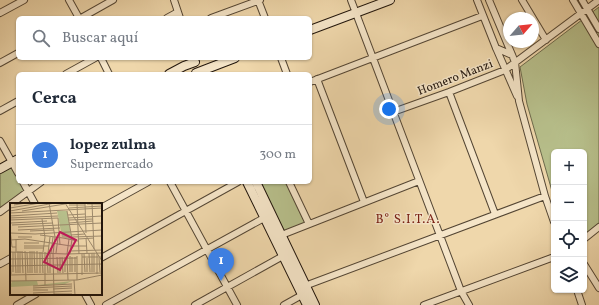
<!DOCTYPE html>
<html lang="es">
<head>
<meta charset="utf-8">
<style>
  :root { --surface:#fff; --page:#f2f2f3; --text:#1f2937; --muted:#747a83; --line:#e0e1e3; --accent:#8f2418 }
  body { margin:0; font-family:Vollkorn,serif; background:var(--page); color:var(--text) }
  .controls { position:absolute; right:12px; bottom:12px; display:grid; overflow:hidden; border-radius:6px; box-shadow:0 1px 3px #0004 }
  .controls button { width:36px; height:36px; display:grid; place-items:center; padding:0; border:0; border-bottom:1px solid var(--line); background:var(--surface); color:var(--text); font:20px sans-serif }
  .compass { position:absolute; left:503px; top:12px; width:36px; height:36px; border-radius:50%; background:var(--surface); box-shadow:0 1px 3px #0004; rotate:62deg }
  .you { position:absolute; left:389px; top:109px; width:14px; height:14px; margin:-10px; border:3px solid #fff; border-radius:50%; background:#1a73e8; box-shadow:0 0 0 6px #1a73e833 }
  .badge { display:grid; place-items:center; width:26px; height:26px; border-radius:50%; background:var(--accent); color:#fff; font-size:13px; font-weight:700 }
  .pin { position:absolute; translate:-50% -33px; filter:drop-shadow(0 1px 2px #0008) }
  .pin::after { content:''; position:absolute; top:21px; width:14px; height:12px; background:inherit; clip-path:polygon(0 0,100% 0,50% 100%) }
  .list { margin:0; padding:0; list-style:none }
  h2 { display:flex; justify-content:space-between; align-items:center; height:52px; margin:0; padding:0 16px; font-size:17px }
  h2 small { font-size:13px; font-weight:400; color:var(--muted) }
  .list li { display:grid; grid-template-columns:26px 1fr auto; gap:12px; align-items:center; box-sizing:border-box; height:60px; padding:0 16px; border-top:1px solid var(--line) }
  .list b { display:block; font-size:15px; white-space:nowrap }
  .list p { margin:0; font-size:13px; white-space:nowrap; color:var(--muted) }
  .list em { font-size:13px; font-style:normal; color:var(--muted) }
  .icon { flex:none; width:22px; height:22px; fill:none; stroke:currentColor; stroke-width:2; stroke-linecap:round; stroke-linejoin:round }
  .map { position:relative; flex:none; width:599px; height:305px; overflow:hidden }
  .search { position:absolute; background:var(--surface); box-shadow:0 1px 3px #0004; left:16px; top:16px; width:296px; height:44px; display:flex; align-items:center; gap:10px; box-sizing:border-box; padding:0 14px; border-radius:6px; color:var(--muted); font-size:15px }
  .panel { position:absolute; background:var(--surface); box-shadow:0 1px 3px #0004; left:16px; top:72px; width:296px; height:112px; border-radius:6px }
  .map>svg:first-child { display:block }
</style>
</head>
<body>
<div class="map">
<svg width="599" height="305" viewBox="0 0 599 305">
  <rect width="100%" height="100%" fill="#efd7ab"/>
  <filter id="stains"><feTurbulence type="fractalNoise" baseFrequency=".005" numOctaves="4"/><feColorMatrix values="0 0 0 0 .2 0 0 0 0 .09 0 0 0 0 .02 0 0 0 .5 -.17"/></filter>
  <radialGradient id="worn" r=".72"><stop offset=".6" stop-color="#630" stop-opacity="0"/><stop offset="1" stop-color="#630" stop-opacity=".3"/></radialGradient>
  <path fill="#b7bf8b" stroke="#6c6a4c" d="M 599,7 L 599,224 L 584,235 L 584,152 L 554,152 L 554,198 L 527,104 L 520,67 Z
    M 11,165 L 18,177 L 18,182 L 21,182 L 26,192 L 0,211 L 0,171 Z
    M 256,182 L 290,182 L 309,224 L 281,235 Z"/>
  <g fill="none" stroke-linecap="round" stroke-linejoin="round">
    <defs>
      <path id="street" d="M 69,0 L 79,18
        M 174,0 L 180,18
        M 258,0 L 265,18
        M 351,0 L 461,291 L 469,305
        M 477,0 L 496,48 L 517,96
        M 489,0 L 515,62 L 519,101 L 522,112 L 545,196 L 554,222
        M 522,0 L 546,40
        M 573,0 L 599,44
        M 582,0 L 599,29
        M 0,13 L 24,0
        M 81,18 L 113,0
        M 167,18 L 178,12
        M 211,18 L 260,0
        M 496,48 L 512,55
        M 101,58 L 109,74
        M 281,58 L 287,74
        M 0,63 L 18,53
        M 66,74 L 95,58
        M 317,79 L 364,202
        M 310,82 L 482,16
        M 449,92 L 495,214
        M 0,111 L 18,101
        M 393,112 L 449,92 L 505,70 L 599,0
        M 0,141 L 18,173
        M 23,182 L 35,204
        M 170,182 L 237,305
        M 289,182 L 309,224
        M 11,204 L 41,182
        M 101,208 L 148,182
        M 0,212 L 11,204
        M 279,236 L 419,181
        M 584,239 L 599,227
        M 101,258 L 238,182
        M 0,264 L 11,258
        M 584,264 L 599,288
        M 302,287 L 545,196
        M 577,290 L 582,305
        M 85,294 L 91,305
        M 17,305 L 36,294
        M 106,305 L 264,218
        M 195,305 L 283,256
        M 284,305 L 302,295
        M 424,305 L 554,257"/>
      <path id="secondary" d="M 310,30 L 390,0
        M 196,73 L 235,58
        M 169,74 L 184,66 L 195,62
        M 0,169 L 18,159
        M 247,182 L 307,305
        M 256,182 L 315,305"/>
    </defs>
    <use href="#street" stroke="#544634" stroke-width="8"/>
    <use href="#secondary" stroke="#21150c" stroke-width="10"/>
    <use href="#street" stroke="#f5e5c8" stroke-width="6"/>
    <use href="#secondary" stroke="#f5e5c8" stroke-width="8"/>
  </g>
  <g text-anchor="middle" stroke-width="3" stroke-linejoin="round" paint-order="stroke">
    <g font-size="12" fill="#21150c" stroke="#f5e5c8">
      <text transform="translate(455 77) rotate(-21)" y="4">Homero Manzi</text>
    </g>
    <g font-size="13" letter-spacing="1" fill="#7a1f14" stroke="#f5e5c8">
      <text x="408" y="223">B° S.I.T.A.</text>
    </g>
  </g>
  <g transform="translate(10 203)">
    <rect width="92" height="92" fill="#efd7ab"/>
    <path d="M 47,8 L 57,8 L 62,37 L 52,34 ZM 2,78 L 27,78 L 28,82 L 62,78 L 55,81 L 0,84 Z" fill="#b7bf8b"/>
    <path fill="none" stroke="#9d896b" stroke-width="1" d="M 39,0 L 45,34 L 43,51M 55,0 L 92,58M 67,0 L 69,51M 75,0 L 76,30M 82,0 L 84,46M 77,1 L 92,1M 4,2 L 16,0M 59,2 L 75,2M 0,5 L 30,0M 59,5 L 92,3M 0,8 L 45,0M 12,8 L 55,1M 57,8 L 62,36 L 60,51M 0,10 L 92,5M 58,12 L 75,11M 0,13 L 47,10M 0,15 L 48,13M 48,15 L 50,42M 58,15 L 92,13M 32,16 L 35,34 L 33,49M 0,17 L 48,15M 59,17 L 83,16M 1,20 L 37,18M 59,20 L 83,18M 2,22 L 43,20M 8,24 L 92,20M 0,27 L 2,44 L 6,44M 8,27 L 50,25M 20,28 L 44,27M 0,30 L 25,31M 25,31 L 92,27M 30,32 L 53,35M 61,32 L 75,31M 8,34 L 22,34M 62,34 L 92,33M 53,35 L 68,38M 76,35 L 77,50M 6,36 L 6,49M 68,36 L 84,35M 0,37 L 15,36 L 61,43 L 77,43M 14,40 L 29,40M 14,43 L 39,43M 14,45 L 34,45M 8,48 L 8,70M 10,48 L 10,70M 12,48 L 13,70M 15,48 L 16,78M 20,48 L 20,70M 22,48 L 22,70M 24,48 L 25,70M 27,48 L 27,70M 60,48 L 92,47M 0,49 L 57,51 L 92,50M 0,49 L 1,71M 3,49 L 3,69M 5,49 L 6,70M 30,49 L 30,70M 32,49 L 33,70M 35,49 L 35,82M 17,50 L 18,70M 37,50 L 38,70M 38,50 L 40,34M 40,50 L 40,70M 41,50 L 43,34M 43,50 L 44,92M 46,50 L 48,35M 79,50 L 80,69M 82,50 L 82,69M 84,50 L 84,69M 87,50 L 87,71M 57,51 L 59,36M 72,51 L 72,72M 74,51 L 75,69M 60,53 L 60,69M 67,53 L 67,77M 47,54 L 48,70M 50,54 L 50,70M 52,54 L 53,70M 55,54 L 55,69M 57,54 L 58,77M 62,54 L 62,69M 65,54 L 65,69M 72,54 L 92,54M 77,55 L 77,69M 89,55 L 90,69M 0,56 L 67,55M 0,63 L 92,61M 0,72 L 92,70M 64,77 L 65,92M 0,78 L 67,77 L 92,72M 23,83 L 62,81M 23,85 L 62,83M 43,86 L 62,85M 23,87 L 38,87M 23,90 L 62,88M 44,91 L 62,91"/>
    <path fill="#c2185b" fill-opacity="0.15" stroke="#c2185b" stroke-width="2" d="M 50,29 L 66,37 L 50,67 L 34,59 Z"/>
    <rect width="92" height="92" fill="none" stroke="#21150c" stroke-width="2"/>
  </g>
  <rect width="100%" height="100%" filter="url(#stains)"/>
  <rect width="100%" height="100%" fill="url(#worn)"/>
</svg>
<div class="controls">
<button>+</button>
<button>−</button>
<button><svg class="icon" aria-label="locate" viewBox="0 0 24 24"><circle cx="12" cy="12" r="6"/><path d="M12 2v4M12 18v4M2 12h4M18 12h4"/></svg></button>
<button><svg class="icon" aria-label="layers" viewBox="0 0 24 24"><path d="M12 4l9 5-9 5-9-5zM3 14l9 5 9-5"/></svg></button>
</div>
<svg class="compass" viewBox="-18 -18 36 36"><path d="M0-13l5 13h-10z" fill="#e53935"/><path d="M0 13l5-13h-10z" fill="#747a83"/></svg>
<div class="you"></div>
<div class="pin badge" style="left:221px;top:281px;background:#3f7fe0">1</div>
<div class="search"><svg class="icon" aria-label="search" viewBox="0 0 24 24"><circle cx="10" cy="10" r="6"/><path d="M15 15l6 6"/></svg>Buscar aquí</div>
<section class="panel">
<h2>Cerca<small></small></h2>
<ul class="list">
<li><span class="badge" style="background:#3f7fe0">1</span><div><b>lopez zulma</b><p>Supermercado</p></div><em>300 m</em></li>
</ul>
</section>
</div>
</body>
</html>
